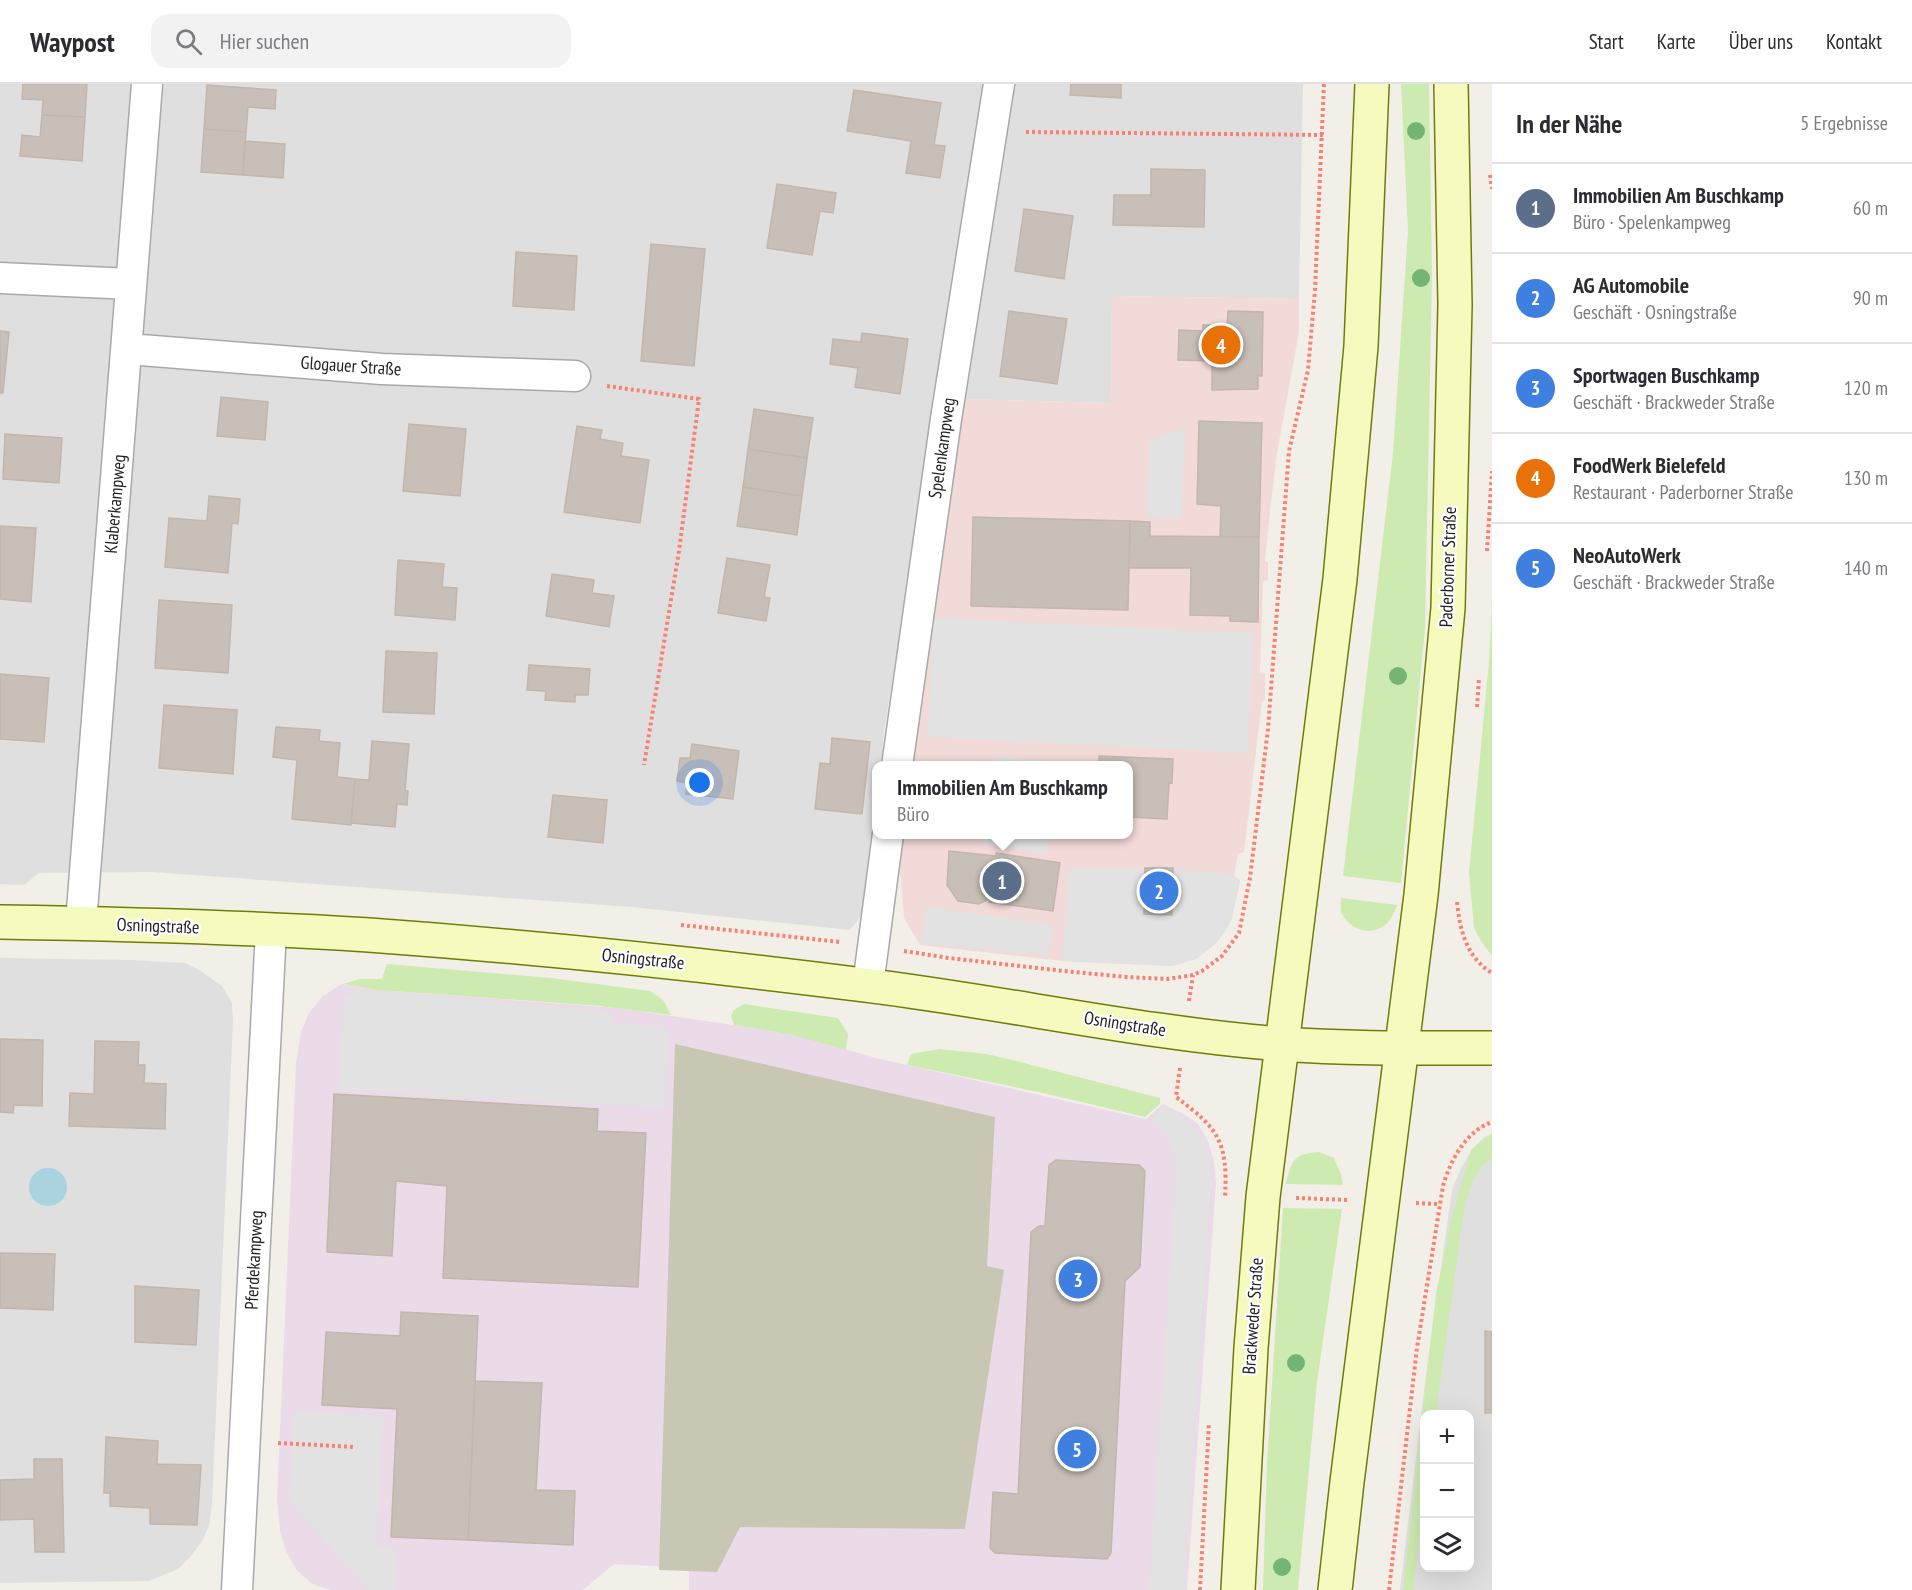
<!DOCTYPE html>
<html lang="de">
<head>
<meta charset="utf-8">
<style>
  :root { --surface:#fff; --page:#f2f2f3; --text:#2b2b33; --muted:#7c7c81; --line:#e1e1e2; --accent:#d40000 }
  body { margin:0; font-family:"PT Sans Narrow",sans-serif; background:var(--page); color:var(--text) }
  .controls { position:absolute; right:18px; bottom:18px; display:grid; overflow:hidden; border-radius:12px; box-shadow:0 6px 24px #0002 }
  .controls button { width:54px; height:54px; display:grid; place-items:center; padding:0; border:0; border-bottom:2px solid var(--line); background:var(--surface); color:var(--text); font:30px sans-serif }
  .you { position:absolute; left:700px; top:699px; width:21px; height:21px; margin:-15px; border:4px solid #fff; border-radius:50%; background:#1a73e8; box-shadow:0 0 0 9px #1a73e833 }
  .badge { display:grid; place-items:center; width:39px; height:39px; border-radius:50%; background:var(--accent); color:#fff; font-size:20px; font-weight:700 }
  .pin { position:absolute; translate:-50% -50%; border:3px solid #fff; box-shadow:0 2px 6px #0006 }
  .popup { position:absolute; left:872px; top:677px; width:261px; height:78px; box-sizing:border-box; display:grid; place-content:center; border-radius:12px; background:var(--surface); filter:drop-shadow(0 2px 4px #0005); font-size:20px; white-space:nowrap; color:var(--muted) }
  .popup b { font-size:22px; color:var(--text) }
  .popup::after { content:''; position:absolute; left:50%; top:100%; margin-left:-12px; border:12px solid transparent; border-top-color:var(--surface) }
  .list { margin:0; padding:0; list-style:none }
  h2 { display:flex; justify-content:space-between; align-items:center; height:78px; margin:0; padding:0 24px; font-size:26px }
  h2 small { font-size:20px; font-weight:400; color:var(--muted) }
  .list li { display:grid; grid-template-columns:39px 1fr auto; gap:18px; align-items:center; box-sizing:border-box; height:90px; padding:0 24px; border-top:2px solid var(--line) }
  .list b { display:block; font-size:22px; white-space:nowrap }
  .list p { margin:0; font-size:20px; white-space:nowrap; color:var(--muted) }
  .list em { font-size:20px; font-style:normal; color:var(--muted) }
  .icon { flex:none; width:33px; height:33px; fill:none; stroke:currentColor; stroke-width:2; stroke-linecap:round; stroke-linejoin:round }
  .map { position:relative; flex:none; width:1492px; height:1506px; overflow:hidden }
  header { display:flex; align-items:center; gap:36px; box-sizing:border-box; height:84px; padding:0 30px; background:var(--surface); border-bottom:2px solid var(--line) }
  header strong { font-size:28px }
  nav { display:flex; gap:33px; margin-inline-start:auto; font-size:21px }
  .search { width:420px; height:54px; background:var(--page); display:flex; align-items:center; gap:15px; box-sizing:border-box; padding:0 21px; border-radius:18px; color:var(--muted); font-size:22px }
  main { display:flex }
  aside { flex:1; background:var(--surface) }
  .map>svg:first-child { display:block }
</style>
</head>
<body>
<header>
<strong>Waypost</strong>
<div class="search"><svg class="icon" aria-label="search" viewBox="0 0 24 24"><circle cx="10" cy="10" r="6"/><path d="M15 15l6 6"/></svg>Hier suchen</div>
<nav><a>Start</a><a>Karte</a><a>Über uns</a><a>Kontakt</a></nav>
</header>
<main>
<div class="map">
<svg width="1492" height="1506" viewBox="0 0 1492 1506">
  <rect width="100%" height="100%" fill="#f2efe9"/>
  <path fill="#e0dfdf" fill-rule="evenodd" d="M 0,0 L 1303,0 L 1299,215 L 1112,212 L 1111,319 L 963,315 L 940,316 L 884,646 L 881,681 L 876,682 L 876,727 L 866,819 L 859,835 L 850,846 L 631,823 L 152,788 L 39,789 L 24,801 L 0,800 Z
    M 0,874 L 132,876 L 185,879 L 199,886 L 222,902 L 232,919 L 233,936 L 212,1421 L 209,1442 L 202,1457 L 191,1472 L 178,1485 L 149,1497 L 0,1499 Z
    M 1492,1050 L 1492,1506 L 1400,1506 L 1426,1290 L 1452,1106 L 1461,1084 L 1472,1066 L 1484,1053 ZM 1424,1330 L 1470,1330 L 1470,1484 L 1424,1484 Z"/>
  <path fill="#f2dad9" d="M 1112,212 L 1299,215 L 1299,248 L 1277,369 L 1271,418 L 1265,477 L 1268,478 L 1268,496 L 1263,497 L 1260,588 L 1265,589 L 1265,616 L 1262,617 L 1244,768 L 1238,770 L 1234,792 L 1240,796 L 1232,834 L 1224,848 L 1215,860 L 1196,875 L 1172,882 L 1062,877 L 920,861 L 904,834 L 900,785 L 903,751 L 1128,750 L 1128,682 L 911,681 L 963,315 L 1111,319 Z"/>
  <path fill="#ebdbe8" d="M 342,900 L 378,906 L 617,924 L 733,941 L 794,951 L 876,974 L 1146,1035 L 1163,1020 L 1187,1032 L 1198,1040 L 1207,1055 L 1214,1077 L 1216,1099 L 1187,1506 L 689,1506 L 689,1484 L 614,1480 L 583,1506 L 330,1506 L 312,1500 L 296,1485 L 286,1467 L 280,1447 L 277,1415 L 296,979 L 301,948 L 309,929 L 323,912 Z"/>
  <path fill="#c7c7b4" d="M 675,960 L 995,1033 L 987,1182 L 1004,1186 L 965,1445 L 740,1443 L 717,1488 L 659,1486 Z"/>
  <path fill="#cdebb0" d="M 1401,0 L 1429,0 L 1432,191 L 1425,544 L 1401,799 L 1343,792 L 1393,369 L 1408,147 Z
    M 1492,518 L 1492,872 L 1481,857 L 1474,844 L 1469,789 L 1489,577 Z
    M 1341,814 L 1397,821 L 1397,822 C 1394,827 1391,837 1385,841 C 1371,853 1348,845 1341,828 C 1340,824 1341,819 1341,814 Z
    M 387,880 L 551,894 L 650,907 L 663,916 L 671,931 L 600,922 L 378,906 L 343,900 L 360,895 L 382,895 Z
    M 744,920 L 838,934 L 848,950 L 846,966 L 793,951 L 734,941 L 731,932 L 734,926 Z
    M 939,965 L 987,970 L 1008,975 L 1160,1014 L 1160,1020 L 1145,1033 L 1043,1009 L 907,981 L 911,970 Z
    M 1492,1049 L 1492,1074 C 1474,1084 1469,1108 1464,1126 L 1436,1330 L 1424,1330 L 1424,1418 L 1413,1506 L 1403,1506 L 1436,1210 L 1453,1128 L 1471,1066 Z
    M 1319,1068 L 1334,1074 L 1341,1090 L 1343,1101 L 1286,1100 C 1291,1078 1293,1069 1319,1068 Z
    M 1283,1124 L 1342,1125 L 1317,1298 L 1298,1506 L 1263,1506 L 1267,1379 Z"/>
  <path fill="#e2e2e2" d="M 1185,343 L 1181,435 L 1146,433 L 1149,358 Z
    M 933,534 L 1254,549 L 1248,669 L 928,653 Z
    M 996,671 L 1060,681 L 994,681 Z
    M 984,751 L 1049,751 L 1047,770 L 983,760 Z
    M 1069,784 L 1145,784 L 1144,830 L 1172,830 L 1173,784 L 1234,792 L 1240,796 L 1232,834 L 1225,848 L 1215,860 L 1196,875 L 1172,882 L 1062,877 Z
    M 926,823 L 1053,840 L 1048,872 L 921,859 Z
    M 358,905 L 613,928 L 612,939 L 668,943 L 664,1024 L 338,1006 L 344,915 Z
    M 1161,1023 L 1175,1029 L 1192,1041 L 1203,1053 L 1210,1074 L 1211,1099 L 1184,1506 L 1149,1506 L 1177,1077 L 1167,1054 L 1158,1043 L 1149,1038 Z
    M 294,1327 L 383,1332 L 376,1463 L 396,1464 L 394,1506 L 367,1506 L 289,1415 Z"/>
  <path fill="#aad3df" d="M29 1103a19 19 0 1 1 38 0a19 19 0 1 1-38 0Z"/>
  <path fill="#c7bfb8" stroke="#c4b6ab" stroke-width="1.5" d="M 23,0 L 87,0 L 85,33 L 42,31 L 43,16 L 22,15 Z
    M 1071,0 L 1121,0 L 1121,14 L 1070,11 Z
    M 207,1 L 276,6 L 275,25 L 248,23 L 246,48 L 204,45 Z
    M 854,6 L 941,19 L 934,61 L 945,62 L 940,94 L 906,89 L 911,57 L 847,47 Z
    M 42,31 L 85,33 L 82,77 L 20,72 L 22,51 L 40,53 Z
    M 204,45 L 246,48 L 243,91 L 201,88 Z
    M 245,57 L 285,60 L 283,94 L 243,91 Z
    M 1151,85 L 1205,86 L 1204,143 L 1113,141 L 1114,111 L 1151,111 Z
    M 777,100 L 836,109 L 833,129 L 820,127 L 812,171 L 767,164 Z
    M 1024,125 L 1073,132 L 1064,195 L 1015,187 Z
    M 651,160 L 705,165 L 694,282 L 641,277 Z
    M 516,168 L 577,172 L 574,226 L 513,222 Z
    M 1009,227 L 1067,235 L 1057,300 L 1000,292 Z
    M 1228,227 L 1263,228 L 1262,292 L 1258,292 L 1258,305 L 1212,306 L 1212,277 L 1178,276 L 1179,246 L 1203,247 L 1203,241 L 1213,241 L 1213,245 L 1227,246 Z
    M 0,247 L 9,248 L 3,309 L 0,309 Z
    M 862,249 L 908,255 L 900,310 L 855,303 L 858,284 L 830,280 L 833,255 L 861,258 Z
    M 221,313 L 268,318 L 265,356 L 217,352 Z
    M 754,325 L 813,334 L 807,374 L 748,365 Z
    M 1199,337 L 1262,339 L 1259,453 L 1220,453 L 1221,422 L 1197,420 Z
    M 409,340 L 466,345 L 460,412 L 403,407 Z
    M 577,342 L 602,346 L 600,355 L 623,359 L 621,372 L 649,376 L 640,439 L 564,428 Z
    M 5,350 L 62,354 L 59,399 L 3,395 Z
    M 748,365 L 807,374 L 802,412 L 743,403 Z
    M 743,403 L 802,412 L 797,451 L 737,442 Z
    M 209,412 L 240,415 L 238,440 L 232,439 L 228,489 L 165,483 L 169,434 L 207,437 Z
    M 973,433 L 1130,437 L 1128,526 L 971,522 Z
    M 1130,437 L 1150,438 L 1150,452 L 1259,453 L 1258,538 L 1230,537 L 1230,532 L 1190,531 L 1191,484 L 1129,484 Z
    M 0,442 L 36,444 L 31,518 L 0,515 Z
    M 727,474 L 770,481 L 764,513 L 770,514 L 766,537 L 718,529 Z
    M 398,476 L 444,480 L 442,503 L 457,504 L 455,536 L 395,531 Z
    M 552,490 L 594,496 L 592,509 L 614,512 L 609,543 L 546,532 Z
    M 159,516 L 232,521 L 228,589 L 155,584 Z
    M 386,567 L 437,569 L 434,630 L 383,628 Z
    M 529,581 L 590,585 L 588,611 L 575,611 L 575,618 L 545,616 L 546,607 L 527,606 Z
    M 0,590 L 49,594 L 44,658 L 0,655 Z
    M 164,621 L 237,626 L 233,690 L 159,684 Z
    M 276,643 L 320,646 L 319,657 L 340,659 L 337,693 L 355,695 L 351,741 L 292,735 L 297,676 L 273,673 Z
    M 832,654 L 870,658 L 862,730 L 815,725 L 820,679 L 830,680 Z
    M 372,657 L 409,660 L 405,706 L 408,707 L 407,721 L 397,720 L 395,743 L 351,739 L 355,695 L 369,696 Z
    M 692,660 L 739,667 L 733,715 L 686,710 L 687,699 L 677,697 L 680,674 L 690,674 Z
    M 1099,672 L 1173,675 L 1172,699 L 1169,698 L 1167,735 L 1128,733 L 1128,682 L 1099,682 Z
    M 553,711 L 607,716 L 603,759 L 548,753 Z
    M 949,767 L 996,772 L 996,769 L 1060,779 L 1053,827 L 989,818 L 989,815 L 979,820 L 958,817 L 947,801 Z
    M 1145,784 L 1173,784 L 1172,831 L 1144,830 Z
    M 0,955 L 43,956 L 42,1022 L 14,1021 L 13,1029 L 0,1028 Z
    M 95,957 L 139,958 L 138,981 L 145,981 L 144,999 L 166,1000 L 165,1045 L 69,1042 L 70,1009 L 94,1010 Z
    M 334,1010 L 598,1025 L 597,1047 L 646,1049 L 638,1203 L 443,1194 L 447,1102 L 396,1097 L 392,1172 L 327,1168 Z
    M 1056,1076 L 1139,1081 L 1145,1087 L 1140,1183 L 1125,1197 L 1111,1469 L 1107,1475 L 995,1469 L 990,1464 L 993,1408 L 1018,1410 L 1031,1148 L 1039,1142 L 1045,1142 L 1049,1081 Z
    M 0,1169 L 55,1170 L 53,1226 L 0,1224 Z
    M 135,1202 L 199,1206 L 196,1261 L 135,1258 Z
    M 401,1228 L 478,1232 L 468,1456 L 391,1453 L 397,1325 L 322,1321 L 326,1248 L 400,1252 Z
    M 1485,1247 L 1492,1248 L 1492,1329 L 1485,1329 Z
    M 475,1297 L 542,1299 L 536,1406 L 575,1407 L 573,1461 L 468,1456 Z
    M 106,1353 L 158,1357 L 157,1380 L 201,1381 L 197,1441 L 150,1440 L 150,1424 L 110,1422 L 110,1409 L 104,1409 Z
    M 34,1375 L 62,1375 L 64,1468 L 35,1468 L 34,1435 L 0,1436 L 0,1396 L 34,1395 Z"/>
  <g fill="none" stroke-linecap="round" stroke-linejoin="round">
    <defs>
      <path id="street" d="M 0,194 L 131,200
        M 128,265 L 382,285 L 575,292
        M 897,682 L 946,335 L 999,0
        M 81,839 L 147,0
        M 868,901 L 888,750
        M 237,1506 L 271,846"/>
      <path id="secondary" d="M 0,838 C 123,840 246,843 369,851 C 534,863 699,880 864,901 C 1003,918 1141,949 1281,960 C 1351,965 1422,964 1492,964
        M 1238,1506 L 1251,1264 L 1263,1113 L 1340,495 L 1361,262 L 1372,0
        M 1335,1506 L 1347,1398 L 1421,811 L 1448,524 L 1455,221 L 1451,0"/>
    </defs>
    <use href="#street" stroke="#a9a9a9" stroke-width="33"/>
    <use href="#secondary" stroke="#707d05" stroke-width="36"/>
    <path stroke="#fa8072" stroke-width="4" stroke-dasharray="3 3" stroke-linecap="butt" d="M 1026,48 L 1323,51
      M 1490,91 L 1492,105
      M 607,302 L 699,315 L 679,467 L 644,681
      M 1487,467 L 1492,387
      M 1477,623 L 1479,594
      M 1457,818 C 1460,846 1466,873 1492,889
      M 681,841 L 840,858
      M 904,867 L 949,874 L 1064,887 L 1126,893 L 1168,895 L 1193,891 L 1202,887 L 1222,872 L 1239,849 L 1250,794 L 1268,645 L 1289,367 L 1308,286 L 1315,206 L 1324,0
      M 1189,917 L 1193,891
      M 1180,984 L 1176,1013 C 1219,1045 1228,1058 1225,1113
      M 1296,1114 L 1349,1116
      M 1416,1119 L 1439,1120
      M 278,1359 L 355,1363
      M 1200,1506 L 1209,1339
      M 1389,1506 L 1417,1264 L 1443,1102 C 1450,1077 1466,1047 1492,1038"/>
    <use href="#street" stroke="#fff" stroke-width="30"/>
    <use href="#secondary" stroke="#f7fabf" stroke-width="33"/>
  </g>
  <g fill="#74b475">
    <circle cx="1416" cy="47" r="9"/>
    <circle cx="1421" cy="194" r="9"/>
    <circle cx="1398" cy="592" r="9"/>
    <circle cx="1296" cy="1279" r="9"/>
    <circle cx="1282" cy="1483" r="9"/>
  </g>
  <g text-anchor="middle" stroke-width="4.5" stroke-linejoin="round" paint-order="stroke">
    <g font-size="18" fill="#222" stroke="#fff">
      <text transform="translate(351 282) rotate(4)" y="6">Glogauer Straße</text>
      <text transform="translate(942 364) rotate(-82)" y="6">Spelenkampweg</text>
      <text transform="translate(115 420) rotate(-85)" y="6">Klaberkampweg</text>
      <text transform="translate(1448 483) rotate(-88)" y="6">Paderborner Straße</text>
      <text transform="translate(158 842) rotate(2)" y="6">Osningstraße</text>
      <text transform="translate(643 875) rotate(6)" y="6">Osningstraße</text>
      <text transform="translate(1125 940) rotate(9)" y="6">Osningstraße</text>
      <text transform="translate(254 1176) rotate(-87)" y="6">Pferdekampweg</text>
      <text transform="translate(1253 1232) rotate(-86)" y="6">Brackweder Straße</text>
    </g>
  </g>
</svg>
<div class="controls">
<button>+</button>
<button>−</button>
<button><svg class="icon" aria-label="layers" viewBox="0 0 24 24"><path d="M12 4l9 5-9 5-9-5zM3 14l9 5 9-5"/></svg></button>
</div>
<div class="you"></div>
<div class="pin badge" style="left:1002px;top:797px;background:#5c6f8a">1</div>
<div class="popup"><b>Immobilien Am Buschkamp</b>Büro</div>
<div class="pin badge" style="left:1159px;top:807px;background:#3f7fe0">2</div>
<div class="pin badge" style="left:1078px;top:1195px;background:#3f7fe0">3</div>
<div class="pin badge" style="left:1221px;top:261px;background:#e8710a">4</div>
<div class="pin badge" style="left:1077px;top:1365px;background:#3f7fe0">5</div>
</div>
<aside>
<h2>In der Nähe<small>5 Ergebnisse</small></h2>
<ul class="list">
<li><span class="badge" style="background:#5c6f8a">1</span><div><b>Immobilien Am Buschkamp</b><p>Büro · Spelenkampweg</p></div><em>60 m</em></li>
<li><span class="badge" style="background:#3f7fe0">2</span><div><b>AG Automobile</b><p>Geschäft · Osningstraße</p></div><em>90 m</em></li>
<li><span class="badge" style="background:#3f7fe0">3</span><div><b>Sportwagen Buschkamp</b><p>Geschäft · Brackweder Straße</p></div><em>120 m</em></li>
<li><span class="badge" style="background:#e8710a">4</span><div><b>FoodWerk Bielefeld</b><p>Restaurant · Paderborner Straße</p></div><em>130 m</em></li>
<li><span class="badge" style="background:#3f7fe0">5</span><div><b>NeoAutoWerk</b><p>Geschäft · Brackweder Straße</p></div><em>140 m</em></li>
</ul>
</aside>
</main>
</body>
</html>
